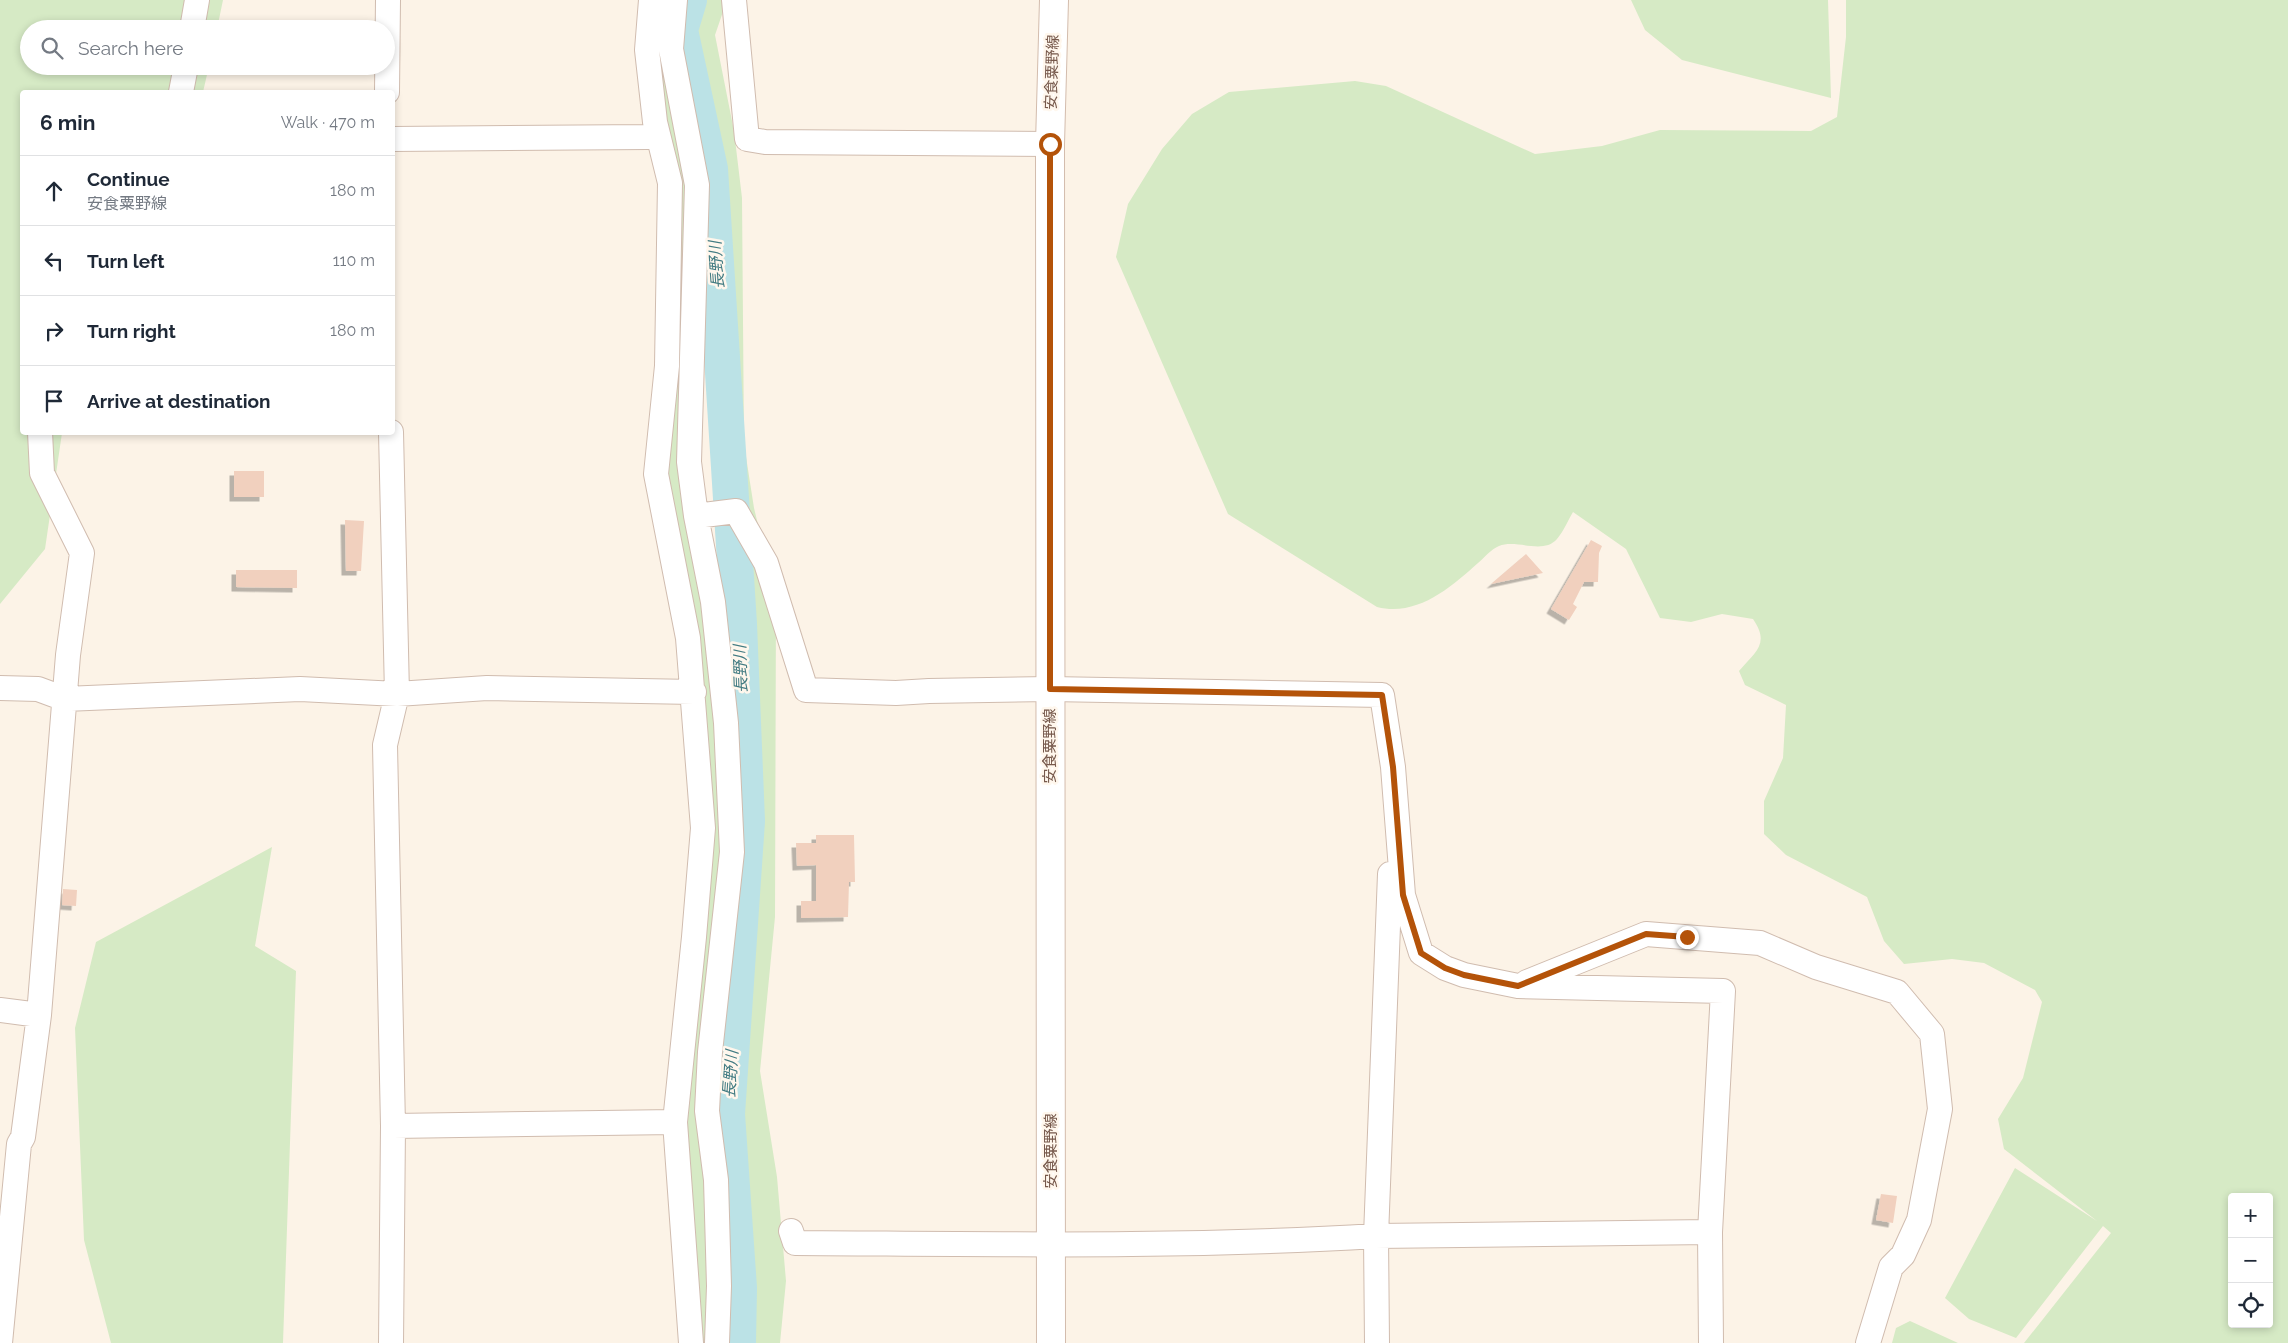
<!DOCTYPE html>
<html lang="en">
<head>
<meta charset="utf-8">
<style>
  :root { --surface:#fff; --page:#f6f6f7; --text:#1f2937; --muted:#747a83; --line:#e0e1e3 }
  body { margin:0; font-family:Raleway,"Noto Sans JP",sans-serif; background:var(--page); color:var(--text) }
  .controls { position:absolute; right:15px; bottom:15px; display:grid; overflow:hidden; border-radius:5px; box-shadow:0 2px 8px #0003 }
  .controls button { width:45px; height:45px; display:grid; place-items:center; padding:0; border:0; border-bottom:1px solid var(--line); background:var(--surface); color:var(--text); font:25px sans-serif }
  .stop { position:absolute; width:15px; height:15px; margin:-11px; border:4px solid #b45309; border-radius:50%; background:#fff }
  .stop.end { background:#b45309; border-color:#fff; box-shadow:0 1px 5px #0008 }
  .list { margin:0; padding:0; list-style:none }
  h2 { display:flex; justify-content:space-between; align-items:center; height:65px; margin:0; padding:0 20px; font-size:21px }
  h2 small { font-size:16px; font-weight:400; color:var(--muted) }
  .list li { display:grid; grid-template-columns:32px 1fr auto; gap:15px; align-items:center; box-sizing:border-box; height:70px; padding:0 20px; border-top:1px solid var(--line) }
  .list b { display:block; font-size:19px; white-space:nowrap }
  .list p { margin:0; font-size:16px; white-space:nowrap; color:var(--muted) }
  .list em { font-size:16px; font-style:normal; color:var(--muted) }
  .icon { flex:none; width:28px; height:28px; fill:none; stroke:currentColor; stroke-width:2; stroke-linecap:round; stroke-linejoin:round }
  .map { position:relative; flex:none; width:2288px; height:1343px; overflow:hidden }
  .search { position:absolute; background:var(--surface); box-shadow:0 2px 8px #0003; left:20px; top:20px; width:375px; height:55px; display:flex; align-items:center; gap:12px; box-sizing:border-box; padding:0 18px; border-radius:28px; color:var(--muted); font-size:19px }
  .panel { position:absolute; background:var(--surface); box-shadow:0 2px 8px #0003; left:20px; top:90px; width:375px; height:345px; border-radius:5px }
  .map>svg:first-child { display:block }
</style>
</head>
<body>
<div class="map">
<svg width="2288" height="1343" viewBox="0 0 2288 1343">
  <defs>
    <filter id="shadow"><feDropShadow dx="-4.5" dy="4.5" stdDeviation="0" flood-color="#0004"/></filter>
  </defs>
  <rect width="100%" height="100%" fill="#fcf3e7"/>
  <path fill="#d6eac5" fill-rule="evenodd" d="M 0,0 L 223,0 L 217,29 L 29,29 L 29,66 L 209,66 L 203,92 L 22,92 L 22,432 L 62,433 L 45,549 L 0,604 Z
    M 659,0 L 669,0 L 692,186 L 703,572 L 724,850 L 708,1343 L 692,1343 L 687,1249 L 688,1034 L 712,842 L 701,649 L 679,571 L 666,482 L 660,106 L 656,11 Z
    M 702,0 L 727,0 L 715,35 L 734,131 L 742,198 L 744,444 L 754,508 L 776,599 L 775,917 L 760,1071 L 777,1177 L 786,1281 L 780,1343 L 746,1343 L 749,1278 L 736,1117 L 751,884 L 751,769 L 746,622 L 727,529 L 716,456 L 715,176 L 700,97 L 697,20 Z
    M 1631,0 L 1828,0 L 1831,98 L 1682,60 L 1645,30 Z
    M 1846,0 L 2288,0 L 2288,1343 L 2024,1343 L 2111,1233 L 2103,1226 L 2016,1338 L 1969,1319 L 1945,1298 L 2015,1168 L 2097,1221 L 2004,1149 L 1998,1119 L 2023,1078 L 2042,1002 L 2035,990 L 1984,963 L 1952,959 L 1904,964 L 1884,941 L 1867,897 L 1786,855 L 1764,834 L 1764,801 L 1783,758 L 1786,705 L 1745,685 L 1739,671 C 1756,651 1770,644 1753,619 L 1722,614 L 1691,622 L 1660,618 L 1626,549 L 1573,512 C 1568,520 1564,531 1557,539 C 1543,555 1517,539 1499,546 C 1491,549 1484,558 1478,563 C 1450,588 1417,617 1377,607 L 1228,514 L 1116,257 L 1128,204 L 1162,149 L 1192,114 L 1229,92 L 1355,81 L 1386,86 L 1535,154 L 1602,146 L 1660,130 L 1811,131 L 1837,117 L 1846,37 ZM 2232,1197 L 2269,1197 L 2269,1324 L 2232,1324 Z
    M 272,847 L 255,946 L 296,971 L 283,1343 L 111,1343 L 84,1240 L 75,1028 L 96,942 Z
    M 1910,1321 L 1958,1343 L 1892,1343 L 1896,1328 Z"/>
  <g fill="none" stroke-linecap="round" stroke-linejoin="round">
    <path stroke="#bbe2e6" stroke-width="36" d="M 689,0 L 680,30 L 710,169 L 739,624 L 747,821 L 727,1114 L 739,1288 L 738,1343"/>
  </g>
  <path fill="#f1d0be" filter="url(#shadow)" d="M 234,471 L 264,471 L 264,497 L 234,497 Z
    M 345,520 L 364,521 L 361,571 L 346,571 Z
    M 1591,540 L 1602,546 L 1599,553 L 1598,582 L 1584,582 L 1573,604 L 1577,607 L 1569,620 L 1551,609 Z
    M 1526,554 L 1543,573 L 1491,584 Z
    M 236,570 L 297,570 L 297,588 L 236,587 Z
    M 816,835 L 854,835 L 855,882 L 849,882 L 848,917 L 801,918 L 801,901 L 816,901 L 816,865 L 797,866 L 796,843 L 816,843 Z
    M 63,889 L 77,890 L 76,906 L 62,905 Z
    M 1881,1194 L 1897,1196 L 1893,1223 L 1876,1220 Z"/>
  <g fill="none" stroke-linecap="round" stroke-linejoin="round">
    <defs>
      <path id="street" d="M 651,0 L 647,50 L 655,122 L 670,183 L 667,366 L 656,474 L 688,638 L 703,828 L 694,937 L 675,1122 L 691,1343
        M 675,0 L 671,49 L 697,185 L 689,462 L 696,516 L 713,602 L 726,723 L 732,852 L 710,1052 L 707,1111 L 716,1180 L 719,1286 L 717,1343
        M 734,0 L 747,139 L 765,142 L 1050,144
        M 192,29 L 197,0
        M 181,92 L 186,66
        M 387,92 L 388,0
        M 392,139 L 648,137
        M 391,432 L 397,694 L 385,745 L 393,1126 L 391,1343
        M 696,516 L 736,511 L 766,563 L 806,690 L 896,693 L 929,691 L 1050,689 L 1382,695 L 1393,767 L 1403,895 L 1421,953 L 1445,968 L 1464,975 L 1518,986 L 1723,991 L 1710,1232 L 1711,1343
        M 0,688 L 38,689 L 65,699 L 300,689 L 397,694 L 487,688 L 694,692
        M 1527,982 L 1646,934 L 1760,943 L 1816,967 L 1897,992 L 1932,1034 L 1940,1109 L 1919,1220 L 1903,1255 L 1891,1267 L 1868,1343
        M 0,1010 L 39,1015
        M 393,1126 L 675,1122
        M 791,1231 L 795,1243 C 988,1244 1183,1248 1376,1236 L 1710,1232
        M 0,1343 L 19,1144 L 23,1137 L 39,1015 L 68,655 L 82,553 L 42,473 L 40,432
        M 1377,1343 L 1376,1236 L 1390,874"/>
      <path id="secondary" d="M 1051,1343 L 1050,144 L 1054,0"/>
    </defs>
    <use href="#street" stroke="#d0bcaf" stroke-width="26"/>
    <use href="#secondary" stroke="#d3bcad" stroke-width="30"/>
    <use href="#street" stroke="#fff" stroke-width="24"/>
    <use href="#secondary" stroke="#fff" stroke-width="28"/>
  </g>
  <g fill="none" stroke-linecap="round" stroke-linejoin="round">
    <path stroke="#b45309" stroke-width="6" d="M 1050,144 L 1050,689 L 1382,695 L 1393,767 L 1403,895 L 1421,953 L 1445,968 L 1464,975 L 1518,986 L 1646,934 L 1687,937"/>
  </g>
  <g text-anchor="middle" stroke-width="5" stroke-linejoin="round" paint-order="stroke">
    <g font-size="15" fill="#76584b" stroke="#fff7ed">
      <text transform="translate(1052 72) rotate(-88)" y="5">安食粟野線</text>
      <text transform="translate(1050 746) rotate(-90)" y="5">安食粟野線</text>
      <text transform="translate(1051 1151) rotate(-90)" y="5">安食粟野線</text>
    </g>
    <g font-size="16" font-style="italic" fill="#427b82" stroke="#fff7ed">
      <text transform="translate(716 265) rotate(-94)" y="6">長野川</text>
      <text transform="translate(740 669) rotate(-92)" y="6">長野川</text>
      <text transform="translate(730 1074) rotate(-86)" y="6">長野川</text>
    </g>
  </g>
</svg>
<div class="controls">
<button>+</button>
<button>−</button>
<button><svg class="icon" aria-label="locate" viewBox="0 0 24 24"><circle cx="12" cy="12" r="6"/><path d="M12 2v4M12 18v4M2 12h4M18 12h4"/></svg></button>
</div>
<div class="stop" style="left:1050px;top:144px"></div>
<div class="stop end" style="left:1687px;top:937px"></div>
<div class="search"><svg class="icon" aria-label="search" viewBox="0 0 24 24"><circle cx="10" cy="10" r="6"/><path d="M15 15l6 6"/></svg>Search here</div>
<section class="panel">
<h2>6 min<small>Walk · 470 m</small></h2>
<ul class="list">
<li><svg class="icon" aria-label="ahead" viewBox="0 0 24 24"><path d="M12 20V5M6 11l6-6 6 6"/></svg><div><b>Continue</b><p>安食粟野線</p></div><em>180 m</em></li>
<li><svg class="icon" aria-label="left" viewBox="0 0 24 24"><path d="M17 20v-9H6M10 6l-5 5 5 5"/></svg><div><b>Turn left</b></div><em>110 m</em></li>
<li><svg class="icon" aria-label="right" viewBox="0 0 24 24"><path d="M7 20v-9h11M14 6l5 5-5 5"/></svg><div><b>Turn right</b></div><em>180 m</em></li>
<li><svg class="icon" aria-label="arrive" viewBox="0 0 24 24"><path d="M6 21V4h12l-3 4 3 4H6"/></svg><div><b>Arrive at destination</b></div></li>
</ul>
</section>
</div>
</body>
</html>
